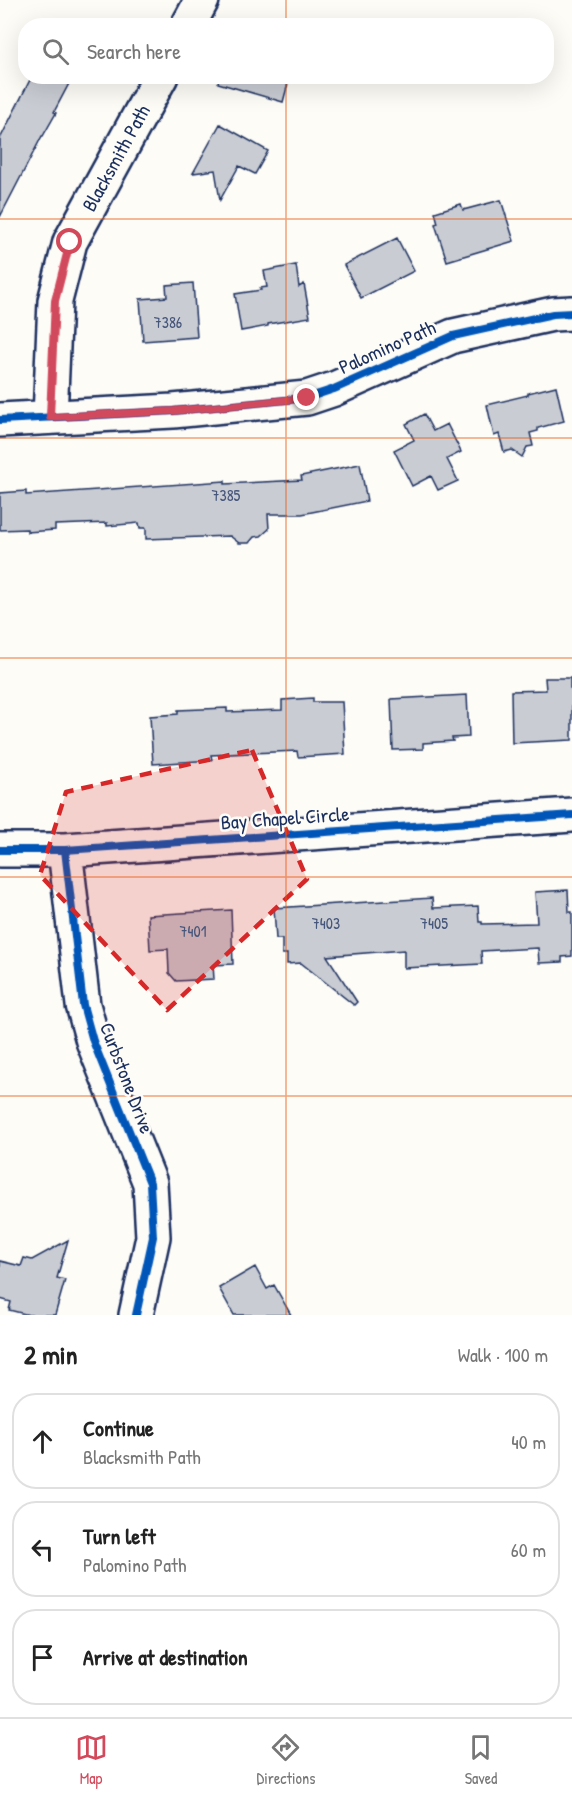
<!DOCTYPE html>
<html lang="en">
<head>
<meta charset="utf-8">
<style>
  :root { --surface:#fff; --page:#f6f6f6; --text:#222; --muted:#767676; --line:#e0e0e0; --accent:#d1495b }
  body { margin:0; font-family:"Patrick Hand",sans-serif; background:var(--page); color:var(--text) }
  .stop { position:absolute; width:18px; height:18px; margin:-14px; border:4px solid #d1495b; border-radius:50%; background:#fff }
  .stop.end { background:#d1495b; border-color:#fff; box-shadow:0 2px 6px #0008 }
  .list { margin:0; padding:0; list-style:none }
  h2 { display:flex; justify-content:space-between; align-items:center; height:78px; margin:0; padding:0 24px; font-size:26px }
  h2 small { font-size:20px; font-weight:400; color:var(--muted) }
  .list li { display:grid; grid-template-columns:39px 1fr auto; gap:18px; align-items:center; box-sizing:border-box; height:96px; margin:0 12px 12px; padding:0 12px; border:2px solid var(--line); border-radius:24px }
  .list b { display:block; font-size:22px; white-space:nowrap }
  .list p { margin:0; font-size:20px; white-space:nowrap; color:var(--muted) }
  .list em { font-size:20px; font-style:normal; color:var(--muted) }
  .icon { flex:none; width:33px; height:33px; fill:none; stroke:currentColor; stroke-width:2; stroke-linecap:round; stroke-linejoin:round }
  .map { position:relative; flex:none; width:572px; height:1315px; overflow:hidden }
  .search { position:absolute; background:var(--surface); box-shadow:0 6px 24px #0002; left:18px; right:18px; top:18px; height:66px; display:flex; align-items:center; gap:15px; box-sizing:border-box; padding:0 21px; border-radius:24px; color:var(--muted); font-size:22px }
  .sheet { height:402px; background:var(--surface) }
  nav { display:flex; justify-content:space-around; align-items:center; box-sizing:border-box; height:84px; border-top:2px solid var(--line); background:var(--surface); font-size:16px; color:var(--muted) }
  nav a { display:grid; justify-items:center; gap:3px }
  nav .on { color:var(--accent) }
  .map>svg:first-child { display:block }
</style>
</head>
<body>
<div class="map">
<svg width="572" height="1315" viewBox="0 0 572 1315">
  <rect width="100%" height="100%" fill="#fdfcf7"/>
  <filter id="ink" filterUnits="userSpaceOnUse"><feTurbulence type="fractalNoise" baseFrequency=".0167" numOctaves="2"/><feDisplacementMap in="SourceGraphic" scale="12" xChannelSelector="R" yChannelSelector="G"/><feConvolveMatrix kernelMatrix="1 2 1 2 8 2 1 2 1" color-interpolation-filters="sRGB"/></filter>
  <g filter="url(#ink)">
    <path fill="#c9ccd3" stroke="#1b2f5e" stroke-width="1.5" d="M 32,76 L 73,76 L 54,112 L 56,113 L 43,136 L 42,136 L 0,217 L 0,139 Z
      M 219,76 L 290,76 L 283,102 L 218,83 Z
      M 220,124 L 268,151 L 255,174 L 239,166 L 220,200 L 215,170 L 193,173 Z
      M 501,200 L 514,241 L 447,261 L 435,224 L 438,223 L 435,212 L 461,204 L 463,210 Z
      M 397,238 L 414,271 L 361,298 L 344,265 Z
      M 296,265 L 299,287 L 304,284 L 310,317 L 268,324 L 268,326 L 241,331 L 235,294 L 261,290 L 260,288 L 267,287 L 264,271 Z
      M 193,283 L 197,337 L 143,341 L 140,299 L 167,297 L 166,285 Z
      M 556,386 L 564,421 L 538,428 L 538,431 L 530,433 L 533,446 L 527,447 L 522,457 L 512,450 L 504,452 L 499,434 L 494,436 L 487,405 L 528,395 L 528,393 Z
      M 424,414 L 433,431 L 447,424 L 461,452 L 447,459 L 458,481 L 438,490 L 431,476 L 412,486 L 394,450 L 414,440 L 406,424 Z
      M 360,464 L 367,501 L 302,514 L 268,514 L 269,529 L 261,536 L 254,537 L 249,543 L 239,543 L 230,536 L 146,539 L 146,528 L 140,528 L 139,523 L 107,526 L 107,523 L 55,525 L 55,530 L 27,532 L 27,529 L 0,530 L 0,493 L 26,491 L 26,495 L 225,481 L 225,484 L 302,480 L 301,476 Z
      M 545,678 L 570,678 L 570,688 L 572,688 L 572,740 L 512,743 L 511,691 L 546,690 Z
      M 467,695 L 469,737 L 452,738 L 453,741 L 423,743 L 423,749 L 393,750 L 391,699 Z
      M 313,698 L 313,702 L 342,702 L 345,754 L 298,757 L 297,751 L 251,753 L 211,755 L 212,760 L 153,764 L 150,716 L 178,714 L 178,710 L 227,708 L 227,712 L 282,710 L 282,700 Z
      M 568,890 L 569,912 L 572,912 L 572,956 L 562,957 L 562,962 L 539,963 L 538,948 L 481,951 L 482,964 L 404,968 L 404,950 L 327,956 L 357,1002 L 354,1005 L 301,963 L 287,964 L 287,954 L 282,954 L 282,939 L 276,939 L 274,908 L 432,898 L 433,908 L 478,906 L 479,922 L 482,922 L 482,924 L 537,923 L 535,892 Z
      M 231,910 L 233,964 L 213,965 L 214,979 L 176,981 L 169,973 L 168,949 L 150,950 L 148,915 Z
      M 68,1240 L 57,1278 L 65,1280 L 55,1315 L 29,1315 L 9,1310 L 11,1302 L 0,1299 L 0,1261 L 21,1266 L 24,1258 L 32,1260 Z
      M 255,1267 L 267,1289 L 274,1285 L 291,1315 L 234,1315 L 219,1288 Z"/>
    <g fill="none" stroke-linecap="round" stroke-linejoin="round">
      <defs>
        <path id="minor" d="M 188,26 L 202,0
          M 50,417 L 55,301 L 70,242 L 161,76
          M 0,420 L 173,411 L 307,398 L 334,389 L 453,336 L 553,314 L 572,313
          M 0,850 L 65,850 L 572,815
          M 65,850 L 83,1005 L 93,1041 L 150,1183 L 153,1237 L 136,1315"/>
      </defs>
      <use href="#minor" stroke="#1b2f5e" stroke-width="38"/>
      <use href="#minor" stroke="#fdfcf7" stroke-width="33"/>
      <defs>
        <path id="cycleway" d="M 0,420 L 173,411 L 307,398 L 334,389 L 453,336 L 553,314 L 572,313
          M 0,850 L 65,850 L 572,815
          M 65,850 L 83,1005 L 93,1041 L 150,1183 L 153,1237 L 136,1315"/>
      </defs>
      <use href="#cycleway" stroke="#fdfcf7" stroke-width="11"/>
      <use href="#cycleway" stroke="#0057b8" stroke-width="8"/>
    </g>
  </g>
  <g fill="none" stroke-linecap="round" stroke-linejoin="round" filter="url(#ink)">
    <path stroke="#d1495b" stroke-width="8" d="M 70,242 L 55,301 L 50,417 L 173,411 L 307,398"/>
  </g>
  <path fill="#d62828" fill-opacity="0.2" stroke="#d62828" stroke-width="4.5" stroke-dasharray="12 8" stroke-linejoin="round" d="M 252,750 L 307,879 L 167,1010 L 40,875 L 66,792 Z"/>
  <path fill="none" stroke="#e8590c" stroke-width="1.5" stroke-opacity="0.55" d="M 286,0 L 286,26M 286,76 L 286,1315M 0,219 L 572,219M 0,438 L 572,438M 0,658 L 572,658M 0,877 L 572,877M 0,1096 L 572,1096"/>
  <g text-anchor="middle" stroke-width="5" stroke-linejoin="round" paint-order="stroke">
    <g font-size="16" fill="#46567b">
      <text x="168" y="328">7386</text>
      <text x="226" y="501">7385</text>
      <text x="326" y="929">7403</text>
      <text x="434" y="929">7405</text>
      <text x="193" y="937">7401</text>
    </g>
    <g font-size="20" fill="#1b2f5e" stroke="#fdfcf7">
      <text transform="translate(116 158) rotate(-61)" y="7">Blacksmith Path</text>
      <text transform="translate(387 347) rotate(-24)" y="7">Palomino Path</text>
      <text transform="translate(285 818) rotate(-4)" y="7">Bay Chapel Circle</text>
      <text transform="translate(127 1078) rotate(69)" y="7">Curbstone Drive</text>
    </g>
  </g>
</svg>
<div class="stop" style="left:70px;top:242px"></div>
<div class="stop end" style="left:307px;top:398px"></div>
<div class="search"><svg class="icon" aria-label="search" viewBox="0 0 24 24"><circle cx="10" cy="10" r="6"/><path d="M15 15l6 6"/></svg>Search here</div>
</div>
<section class="sheet">
<h2>2 min<small>Walk · 100 m</small></h2>
<ul class="list">
<li><svg class="icon" aria-label="ahead" viewBox="0 0 24 24"><path d="M12 20V5M6 11l6-6 6 6"/></svg><div><b>Continue</b><p>Blacksmith Path</p></div><em>40 m</em></li>
<li><svg class="icon" aria-label="left" viewBox="0 0 24 24"><path d="M17 20v-9H6M10 6l-5 5 5 5"/></svg><div><b>Turn left</b><p>Palomino Path</p></div><em>60 m</em></li>
<li><svg class="icon" aria-label="arrive" viewBox="0 0 24 24"><path d="M6 21V4h12l-3 4 3 4H6"/></svg><div><b>Arrive at destination</b></div></li>
</ul>
</section>
<nav>
<a class="on"><svg class="icon" aria-label="map" viewBox="0 0 24 24"><path d="M3 6l6-2 6 2 6-2v14l-6 2-6-2-6 2zM9 4v14M15 6v14"/></svg>Map</a>
<a><svg class="icon" aria-label="directions" viewBox="0 0 24 24"><path d="M12 3l9 9-9 9-9-9zM9 14v-3h6M13 9l2 2-2 2"/></svg>Directions</a>
<a><svg class="icon" aria-label="saved" viewBox="0 0 24 24"><path d="M7 4h10v16l-5-4-5 4z"/></svg>Saved</a>
</nav>
</body>
</html>
